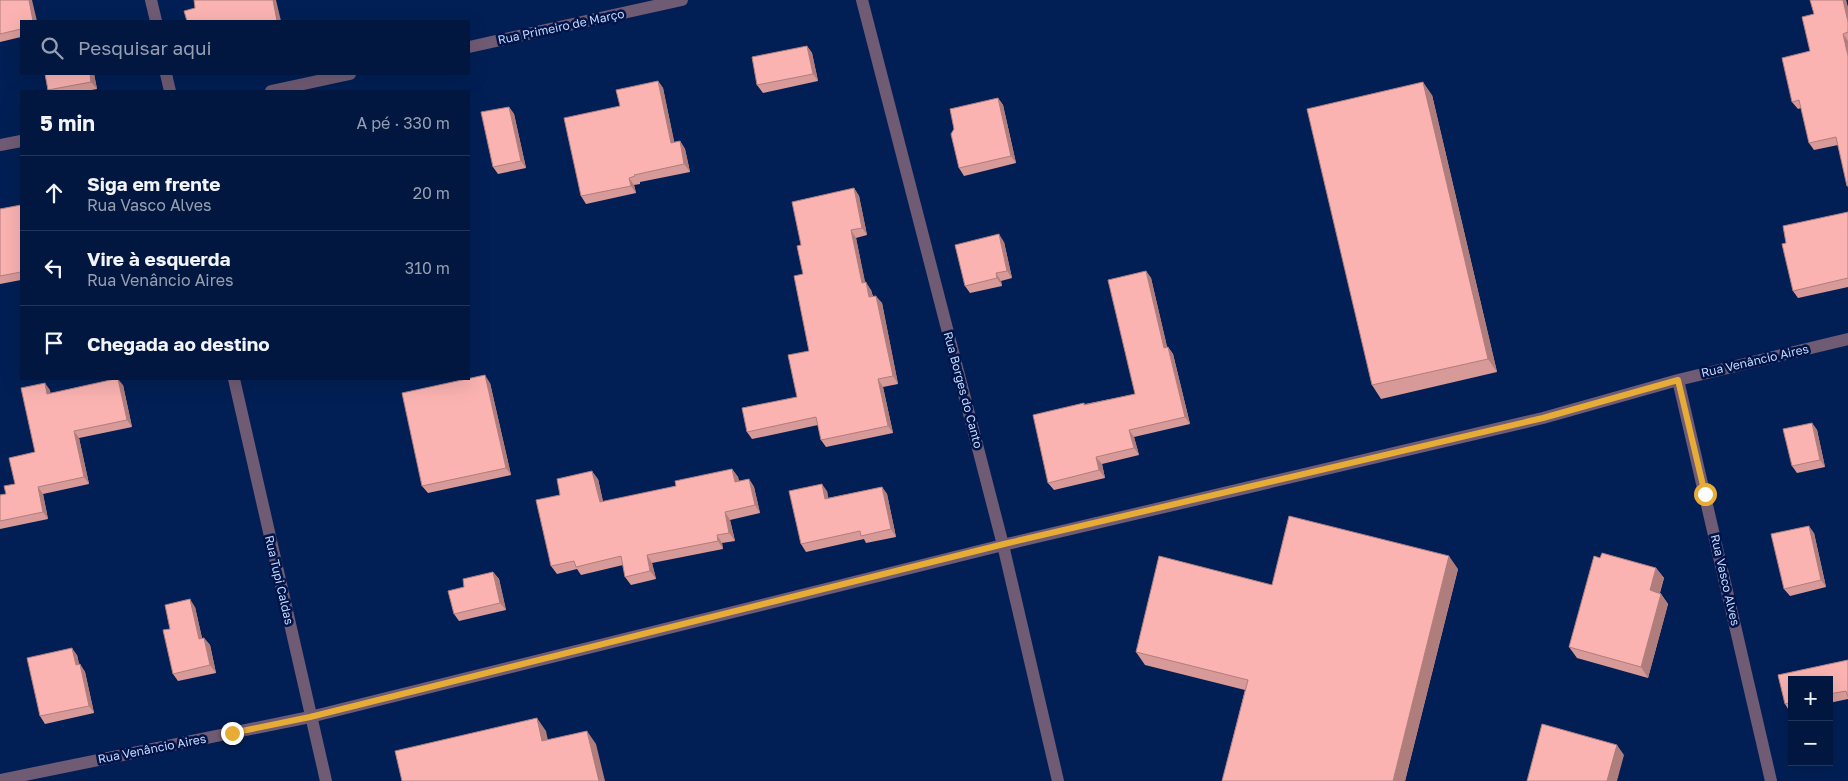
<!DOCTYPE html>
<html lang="pt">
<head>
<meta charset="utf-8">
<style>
  :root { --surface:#021740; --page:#10244b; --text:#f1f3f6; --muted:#969fb1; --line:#233659 }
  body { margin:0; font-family:"Golos Text",sans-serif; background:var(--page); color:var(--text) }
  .controls { position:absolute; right:15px; bottom:15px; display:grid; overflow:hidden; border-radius:0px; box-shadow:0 5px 20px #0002 }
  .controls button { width:45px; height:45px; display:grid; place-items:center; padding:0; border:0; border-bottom:1px solid var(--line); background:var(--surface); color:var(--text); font:25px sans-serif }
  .stop { position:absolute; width:15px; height:15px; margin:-11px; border:4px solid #e6ac36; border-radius:50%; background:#fff }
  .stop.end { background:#e6ac36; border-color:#fff; box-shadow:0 1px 5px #0008 }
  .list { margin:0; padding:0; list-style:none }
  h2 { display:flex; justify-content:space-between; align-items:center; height:65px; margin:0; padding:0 20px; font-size:21px }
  h2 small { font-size:16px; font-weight:400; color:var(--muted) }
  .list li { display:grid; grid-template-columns:32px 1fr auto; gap:15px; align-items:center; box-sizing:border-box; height:75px; padding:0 20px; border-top:1px solid var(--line) }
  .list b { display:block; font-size:19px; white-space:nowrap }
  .list p { margin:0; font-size:16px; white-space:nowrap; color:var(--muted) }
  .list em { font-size:16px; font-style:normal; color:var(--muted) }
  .icon { flex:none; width:28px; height:28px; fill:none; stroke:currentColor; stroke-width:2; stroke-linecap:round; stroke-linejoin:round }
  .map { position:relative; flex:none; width:1848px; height:781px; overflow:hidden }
  .search { position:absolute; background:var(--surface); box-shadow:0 5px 20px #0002; left:20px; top:20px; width:450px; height:55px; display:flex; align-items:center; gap:12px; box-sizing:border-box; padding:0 18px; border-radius:0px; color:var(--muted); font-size:19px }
  .panel { position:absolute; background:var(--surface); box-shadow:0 5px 20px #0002; left:20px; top:90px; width:450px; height:290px; border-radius:0px }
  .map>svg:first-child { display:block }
</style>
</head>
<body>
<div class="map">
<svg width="1848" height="781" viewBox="0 0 1848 781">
  <rect width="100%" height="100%" fill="#021f55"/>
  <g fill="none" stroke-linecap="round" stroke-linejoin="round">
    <path stroke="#705b74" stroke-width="12" d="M 151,0 L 156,21
      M 862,0 L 1003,545 L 1058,781
      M 469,47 L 682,0
      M 166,74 L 170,91
      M 271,91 L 350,74
      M 0,145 L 21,141
      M 234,379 L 326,781
      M 1678,380 L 1771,781
      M 0,780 L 310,717 L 1003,545 L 1543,418 L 1678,380 L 1848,339"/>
  </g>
  <path fill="#d79a98" d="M 0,0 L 21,21 L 21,37 L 0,42 Z
    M 1846,0 L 1848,8 L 1848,187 L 1847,186 L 1838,145 L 1814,150 L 1809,143 L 1801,108 L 1798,109 L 1792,102 L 1810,51 L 1814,14 Z
    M 807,46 L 812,53 L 818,81 L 763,93 L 757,85 Z
    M 45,74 L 94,74 L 97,89 L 86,91 L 48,91 Z
    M 658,81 L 663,88 L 674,142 L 680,141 L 685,149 L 690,172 L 640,182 L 640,184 L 634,185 L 636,193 L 586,204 L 581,196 L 620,106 Z
    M 1432,95 L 1497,372 L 1381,399 L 1372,385 Z
    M 998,98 L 1003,105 L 1016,163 L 964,176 L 959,168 Z
    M 509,107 L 514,114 L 526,168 L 498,174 L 493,167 Z
    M 854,188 L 859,196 L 867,235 L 856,238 L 865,283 L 871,290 L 873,296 L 882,303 L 898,384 L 883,387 L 893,433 L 826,447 L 821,440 L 818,425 L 752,439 L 747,432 L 797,397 L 809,351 L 801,245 Z
    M 21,205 L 21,280 L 0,284 L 0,209 Z
    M 1848,212 L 1848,287 L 1798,298 L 1793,291 L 1786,243 Z
    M 1004,242 L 1012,278 L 1001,281 L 1002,286 L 970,293 L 965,286 Z
    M 1146,271 L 1151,278 L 1167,347 L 1168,347 L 1173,354 L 1190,424 L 1134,437 L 1139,455 L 1102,464 L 1105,478 L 1054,490 L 1048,483 L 1084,403 L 1085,404 L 1135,394 Z
    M 490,383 L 511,475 L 428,493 L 422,486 Z
    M 123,385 L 132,427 L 79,438 L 89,484 L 43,494 L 48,519 L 0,529 L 0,495 L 6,494 L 15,484 L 35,452 L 50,390 L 50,393 Z
    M 1812,423 L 1817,430 L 1825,467 L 1797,473 L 1792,466 Z
    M 732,469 L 738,477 L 739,481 L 749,479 L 754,487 L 760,513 L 730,520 L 735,541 L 722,543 L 723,549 L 652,563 L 656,579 L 631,585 L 625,577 L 623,565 L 581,575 L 577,569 L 557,574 L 551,566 L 560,495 L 598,479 L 603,502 L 676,486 Z
    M 882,487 L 887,494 L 896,537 L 866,543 L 864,539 L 806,552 L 801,544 L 827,491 L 828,498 Z
    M 1814,533 L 1826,587 L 1790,596 L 1784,589 Z
    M 1600,558 L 1656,568 L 1664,578 L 1660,593 L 1661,594 L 1668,604 L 1648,678 L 1577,658 L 1569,647 Z
    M 1458,569 L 1405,781 L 1222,781 L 1245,690 L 1145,665 L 1136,652 L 1272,585 Z
    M 493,572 L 499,579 L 506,610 L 459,621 L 454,614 L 464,587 Z
    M 195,607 L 202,638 L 204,638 L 210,645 L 216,673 L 178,681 L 173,674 L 170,629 Z
    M 77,655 L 79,664 L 80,664 L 85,672 L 94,713 L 45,724 L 40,716 Z
    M 1848,660 L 1848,699 L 1829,703 L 1829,680 L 1792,680 L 1792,711 L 1790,712 L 1785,704 L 1778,675 Z"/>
  <path fill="#af7d7c" d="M 29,0 L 32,0 L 37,21 L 33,21 Z
    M 273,0 L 276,0 L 281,21 L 277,21 Z
    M 1843,0 L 1846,0 L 1848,8 L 1848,22 Z
    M 1843,34 L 1848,41 L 1848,56 Z
    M 807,46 L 812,53 L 818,81 L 813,74 Z
    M 90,74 L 94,74 L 97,89 L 91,82 Z
    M 658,81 L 663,88 L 676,150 L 671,143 Z
    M 1423,82 L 1432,95 L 1497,372 L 1488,359 Z
    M 998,98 L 1003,105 L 1016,163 L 1011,156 Z
    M 509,107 L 514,114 L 526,168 L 521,161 Z
    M 680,141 L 685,149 L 690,172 L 684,164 Z
    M 629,178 L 634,185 L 636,193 L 631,186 Z
    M 854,188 L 859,196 L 867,235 L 862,228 Z
    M 851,230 L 856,238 L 867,291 L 862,283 Z
    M 999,234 L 1004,242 L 1012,278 L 1007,271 Z
    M 1146,271 L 1151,278 L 1169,355 L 1164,348 Z
    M 996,273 L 1001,281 L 1002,286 L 997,278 Z
    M 866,282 L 871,290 L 874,304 L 869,297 Z
    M 876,296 L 882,303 L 898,384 L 893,376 Z
    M 1168,347 L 1173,354 L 1190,424 L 1185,417 Z
    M 485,375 L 490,383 L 511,475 L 506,468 Z
    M 118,379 L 123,385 L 132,427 L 127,420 Z
    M 878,379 L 883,387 L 893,433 L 888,426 Z
    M 45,383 L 50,390 L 52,401 L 47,394 Z
    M 1812,423 L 1817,430 L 1825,467 L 1820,460 Z
    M 1129,430 L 1134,437 L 1139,455 L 1134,448 Z
    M 74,431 L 79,438 L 89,484 L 84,477 Z
    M 1096,457 L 1102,464 L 1105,478 L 1099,470 Z
    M 732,469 L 738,477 L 741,490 L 735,482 Z
    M 592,471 L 598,479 L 605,510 L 600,502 Z
    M 749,479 L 754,487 L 760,513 L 755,505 Z
    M 822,484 L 827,491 L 830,506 L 825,499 Z
    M 38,487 L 43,494 L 48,519 L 43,512 Z
    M 882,487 L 887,494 L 896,537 L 891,529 Z
    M 725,512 L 730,520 L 735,541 L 729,533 Z
    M 1809,526 L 1814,533 L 1826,587 L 1821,580 Z
    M 717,535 L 722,543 L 723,549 L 718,541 Z
    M 647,555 L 652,563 L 656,579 L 650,571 Z
    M 1449,556 L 1458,569 L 1405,781 L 1393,781 Z
    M 1656,568 L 1664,578 L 1657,601 L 1650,590 Z
    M 493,572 L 499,579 L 506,610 L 500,603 Z
    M 1661,594 L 1668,604 L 1648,678 L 1641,667 Z
    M 190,599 L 195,607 L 204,647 L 199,639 Z
    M 204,638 L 210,645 L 216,673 L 210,665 Z
    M 72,648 L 77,655 L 81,672 L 76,665 Z
    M 80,664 L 85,672 L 94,713 L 89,706 Z
    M 537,718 L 546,731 L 551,754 L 542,741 Z
    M 587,731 L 596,744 L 605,781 L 599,781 Z
    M 1617,745 L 1624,755 L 1617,781 L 1607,781 Z"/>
  <path fill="#fab3b1" stroke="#af7d7c" d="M 0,0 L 29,0 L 33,21 L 21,21 L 21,29 L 0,34 Z
    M 194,0 L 273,0 L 277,21 L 187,21 L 184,11 L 195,8 Z
    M 1810,0 L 1843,0 L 1848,22 L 1848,32 L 1843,34 L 1848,56 L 1848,185 L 1847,186 L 1836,137 L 1809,143 L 1799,100 L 1792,102 L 1782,58 L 1810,51 L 1802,17 L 1814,14 Z
    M 807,46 L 813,74 L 757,85 L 752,57 Z
    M 45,74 L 90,74 L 91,82 L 48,90 Z
    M 658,81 L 671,143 L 680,141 L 684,164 L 634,175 L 635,176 L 629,178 L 631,186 L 581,196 L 564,118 L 620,106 L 616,90 Z
    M 1423,82 L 1488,359 L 1372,385 L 1307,109 Z
    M 998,98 L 1011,156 L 959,168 L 951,134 L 954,129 L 950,109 Z
    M 509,107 L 521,161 L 493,167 L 481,112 Z
    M 854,188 L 862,228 L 851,230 L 862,283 L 866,282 L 869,297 L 876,296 L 893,376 L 878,379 L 888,426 L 821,440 L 816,417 L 747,432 L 742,408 L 797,397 L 788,355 L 809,351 L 794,276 L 803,274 L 797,246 L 801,245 L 792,202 Z
    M 21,205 L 21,272 L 0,276 L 0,209 Z
    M 1848,212 L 1848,278 L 1793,291 L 1782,244 L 1786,243 L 1783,226 Z
    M 999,234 L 1007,271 L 996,273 L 997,278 L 965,286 L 955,245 Z
    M 1146,271 L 1164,348 L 1168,347 L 1185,417 L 1129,430 L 1134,448 L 1096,457 L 1099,470 L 1048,483 L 1033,415 L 1084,403 L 1084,405 L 1135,394 L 1108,280 Z
    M 485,375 L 506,468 L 422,486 L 402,393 Z
    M 115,379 L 118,379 L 127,420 L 74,431 L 84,477 L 38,487 L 43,512 L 0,521 L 0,495 L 6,494 L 4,486 L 15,484 L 9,458 L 35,452 L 21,388 L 45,383 L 47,394 Z
    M 1812,423 L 1820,460 L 1792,466 L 1783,429 Z
    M 732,469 L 735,482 L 749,479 L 755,505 L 725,512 L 729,533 L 717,535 L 718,541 L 647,555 L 650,571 L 625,577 L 621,556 L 576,567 L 574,561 L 551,566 L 536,500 L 560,495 L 557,479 L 592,471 L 600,502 L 676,486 L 675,481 Z
    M 822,484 L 825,499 L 882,487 L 891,529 L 861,536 L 860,531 L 801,544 L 789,491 Z
    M 1289,516 L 1449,556 L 1393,781 L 1222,781 L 1248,680 L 1136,652 L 1159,556 L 1272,585 Z
    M 1809,526 L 1821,580 L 1784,589 L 1771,534 Z
    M 1602,553 L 1656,568 L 1650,590 L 1661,594 L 1641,667 L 1569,647 L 1594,556 L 1600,558 Z
    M 493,572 L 500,603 L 454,614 L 448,591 L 464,587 L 463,579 Z
    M 190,599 L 199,639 L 204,638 L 210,665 L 173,674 L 163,630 L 170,629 L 165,605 Z
    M 72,648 L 76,665 L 80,664 L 89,706 L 40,716 L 27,658 Z
    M 1848,660 L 1848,697 L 1846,691 L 1829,694 L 1829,680 L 1792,680 L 1792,702 L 1785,704 L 1778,675 Z
    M 537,718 L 542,741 L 587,731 L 599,781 L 402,781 L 395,751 Z
    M 1542,724 L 1617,745 L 1607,781 L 1527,781 Z"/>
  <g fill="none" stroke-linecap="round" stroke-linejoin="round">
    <path stroke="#e6ac36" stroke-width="6" d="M 232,733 L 310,717 L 1004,544 L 1543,418 L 1678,380 L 1705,494"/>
  </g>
  <g text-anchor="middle" stroke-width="5" stroke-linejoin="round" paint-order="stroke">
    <g font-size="12" fill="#c4d9fa" stroke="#001449">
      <text transform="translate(561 27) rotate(-12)" y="4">Rua Primeiro de Março</text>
      <text transform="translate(1755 361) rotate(-13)" y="4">Rua Venâncio Aires</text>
      <text transform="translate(963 390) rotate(75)" y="4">Rua Borges do Canto</text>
      <text transform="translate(279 580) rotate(77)" y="4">Rua Tupi Caldas</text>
      <text transform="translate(1725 580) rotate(77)" y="4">Rua Vasco Alves</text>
      <text transform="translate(152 749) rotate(-11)" y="4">Rua Venâncio Aires</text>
    </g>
  </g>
</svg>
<div class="controls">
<button>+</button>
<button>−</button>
</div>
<div class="stop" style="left:1705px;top:494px"></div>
<div class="stop end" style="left:232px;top:733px"></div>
<div class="search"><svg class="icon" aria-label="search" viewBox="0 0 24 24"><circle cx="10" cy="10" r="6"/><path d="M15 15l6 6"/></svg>Pesquisar aqui</div>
<section class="panel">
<h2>5 min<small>A pé · 330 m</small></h2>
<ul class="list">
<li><svg class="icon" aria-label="ahead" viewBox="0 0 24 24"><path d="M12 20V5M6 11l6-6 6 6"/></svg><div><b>Siga em frente</b><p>Rua Vasco Alves</p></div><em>20 m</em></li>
<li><svg class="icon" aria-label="left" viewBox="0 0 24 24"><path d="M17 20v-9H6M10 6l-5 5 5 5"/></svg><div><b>Vire à esquerda</b><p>Rua Venâncio Aires</p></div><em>310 m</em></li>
<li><svg class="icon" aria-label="arrive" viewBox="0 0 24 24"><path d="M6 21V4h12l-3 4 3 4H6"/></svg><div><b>Chegada ao destino</b></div></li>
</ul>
</section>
</div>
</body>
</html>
